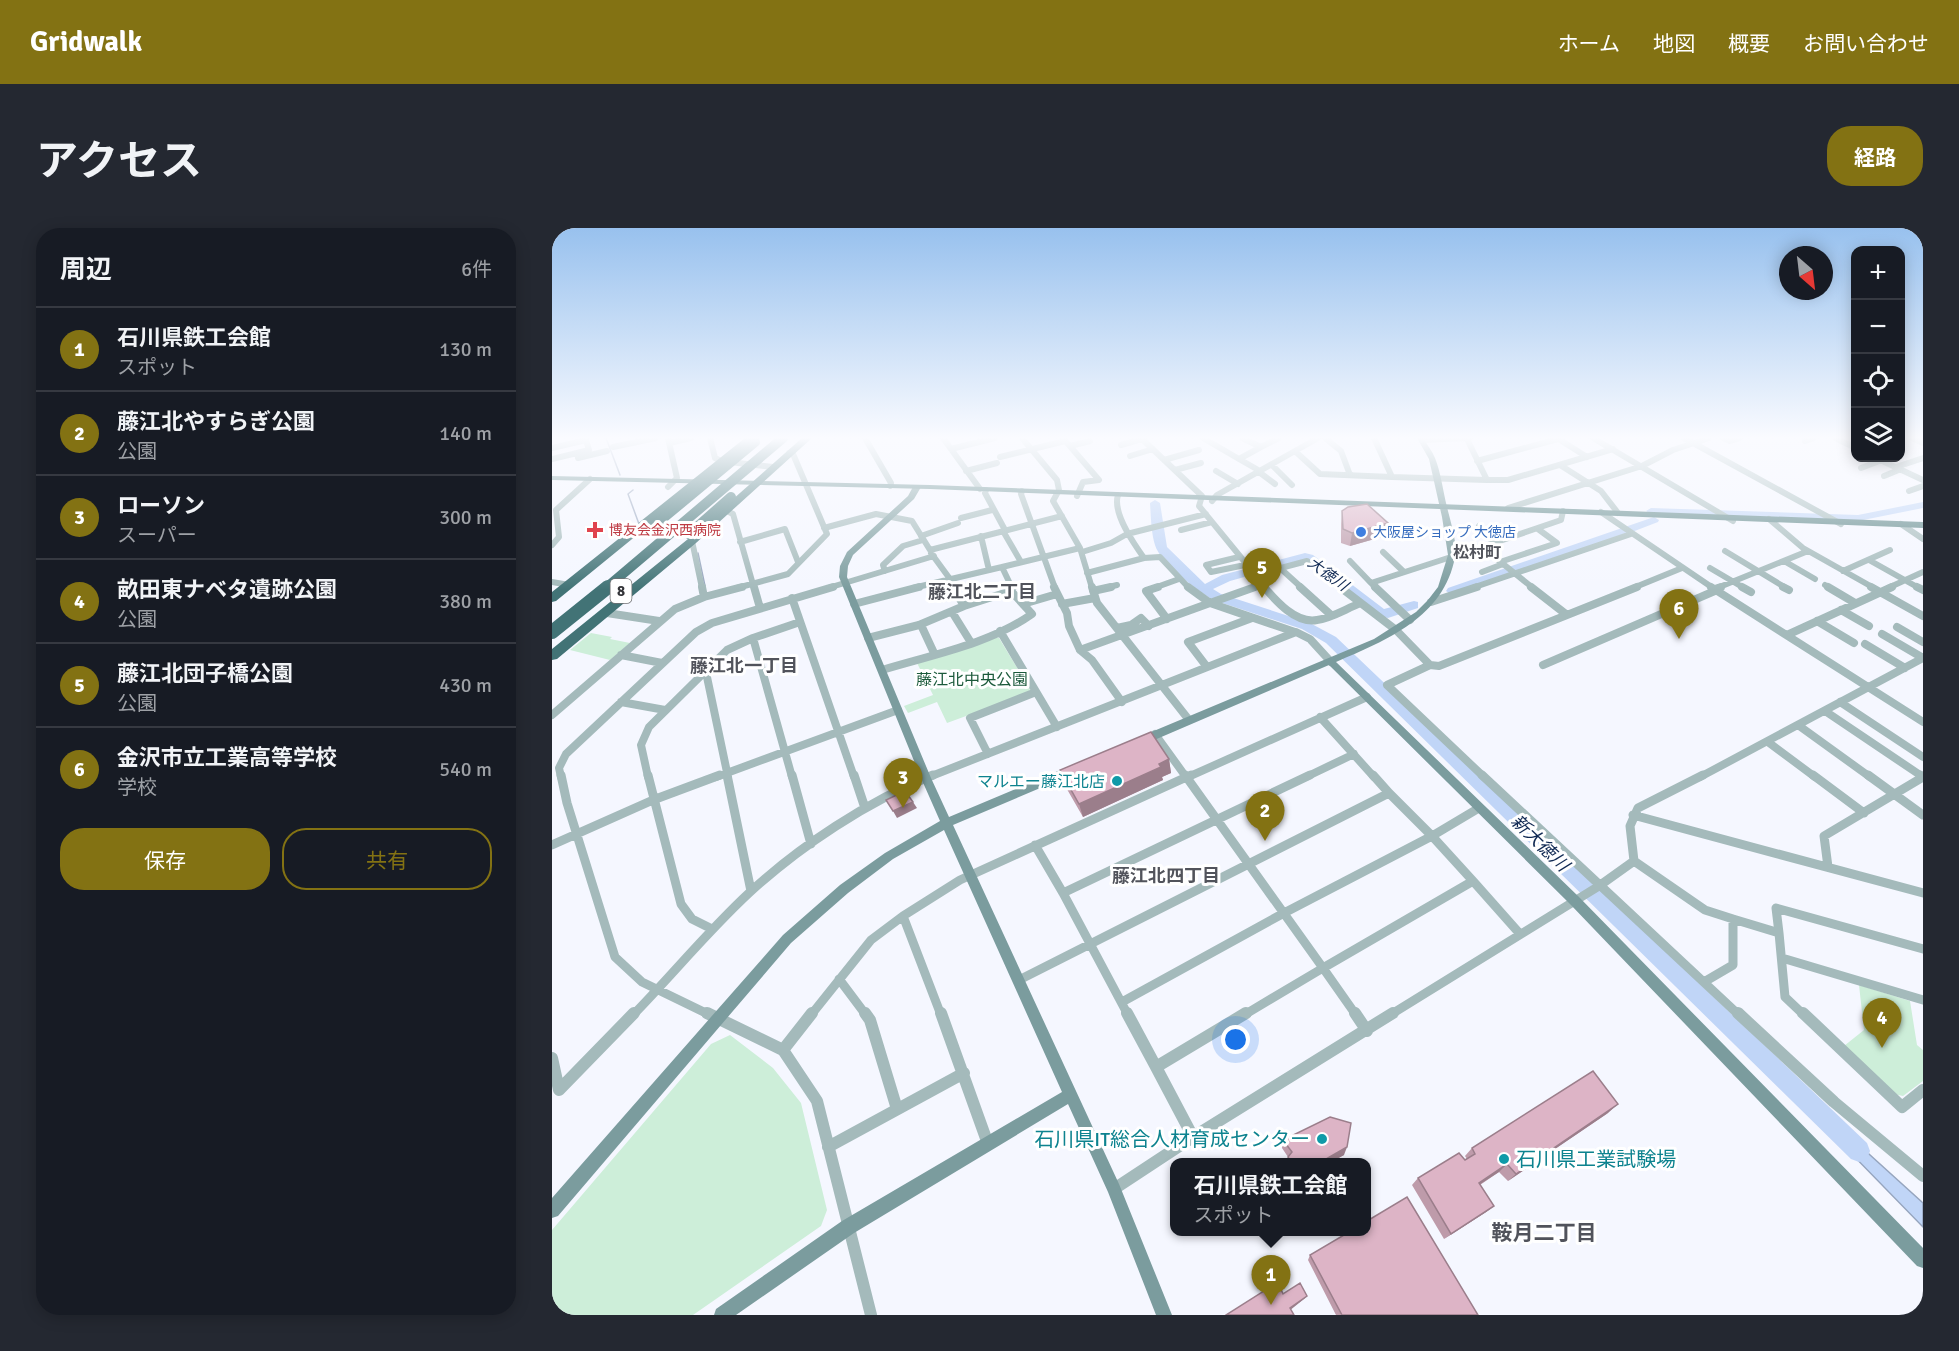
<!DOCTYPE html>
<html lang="ja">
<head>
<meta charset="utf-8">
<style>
  :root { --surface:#171b24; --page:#242831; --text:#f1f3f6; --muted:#9ea1a6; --line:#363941; --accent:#837213 }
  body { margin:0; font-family:Signika,"Noto Sans JP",sans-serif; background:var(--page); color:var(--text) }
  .controls { position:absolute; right:18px; top:18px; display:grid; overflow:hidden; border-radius:12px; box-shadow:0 3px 15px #0003 }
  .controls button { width:54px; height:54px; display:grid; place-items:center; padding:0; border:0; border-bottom:2px solid var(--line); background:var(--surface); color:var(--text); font:30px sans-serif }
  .compass { position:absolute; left:1227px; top:18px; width:54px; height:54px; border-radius:50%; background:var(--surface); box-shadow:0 3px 15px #0003; rotate:152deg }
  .you { position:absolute; left:684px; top:812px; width:21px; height:21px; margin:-15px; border:4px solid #fff; border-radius:50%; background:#1a73e8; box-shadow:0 0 0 9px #1a73e833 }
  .badge { display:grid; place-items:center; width:39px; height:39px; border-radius:50%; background:var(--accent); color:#fff; font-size:20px; font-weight:700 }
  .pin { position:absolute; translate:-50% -50px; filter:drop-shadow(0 2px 3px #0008) }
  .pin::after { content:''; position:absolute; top:32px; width:21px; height:18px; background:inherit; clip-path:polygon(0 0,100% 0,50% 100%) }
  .popup { position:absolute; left:618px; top:930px; width:201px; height:78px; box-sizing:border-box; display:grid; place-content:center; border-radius:12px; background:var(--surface); filter:drop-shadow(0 2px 4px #0005); font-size:20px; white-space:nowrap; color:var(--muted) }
  .popup b { font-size:22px; color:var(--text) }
  .popup::after { content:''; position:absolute; left:50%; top:100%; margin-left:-12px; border:12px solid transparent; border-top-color:var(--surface) }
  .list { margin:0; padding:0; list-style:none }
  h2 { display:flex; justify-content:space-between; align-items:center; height:78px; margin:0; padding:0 24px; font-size:26px }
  h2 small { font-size:20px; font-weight:400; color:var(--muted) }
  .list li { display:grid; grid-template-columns:39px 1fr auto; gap:18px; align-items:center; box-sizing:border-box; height:84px; padding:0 24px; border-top:2px solid var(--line) }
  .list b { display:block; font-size:22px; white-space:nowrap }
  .list p { margin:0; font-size:20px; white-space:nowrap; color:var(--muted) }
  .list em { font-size:20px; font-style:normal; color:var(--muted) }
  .actions { display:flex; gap:12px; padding:18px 24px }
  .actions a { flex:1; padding:14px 0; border:2px solid var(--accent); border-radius:24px; text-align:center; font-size:21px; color:var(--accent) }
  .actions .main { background:var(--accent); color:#fff }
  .icon { flex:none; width:33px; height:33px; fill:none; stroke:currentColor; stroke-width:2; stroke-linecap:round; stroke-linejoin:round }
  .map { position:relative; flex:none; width:1371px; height:1087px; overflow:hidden; border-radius:24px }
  header { display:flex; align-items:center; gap:36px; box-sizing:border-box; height:84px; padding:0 30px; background:var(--accent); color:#fff }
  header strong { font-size:28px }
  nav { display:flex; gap:33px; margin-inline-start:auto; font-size:21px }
  .intro { display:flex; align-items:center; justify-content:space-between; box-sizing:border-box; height:144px; padding:0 36px }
  h1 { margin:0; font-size:42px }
  .button { padding:15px 27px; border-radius:24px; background:var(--accent); color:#fff; font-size:21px; font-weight:700 }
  main { display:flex; gap:36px; padding:0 36px }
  aside { flex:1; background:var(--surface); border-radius:24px; box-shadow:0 3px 15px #0003 }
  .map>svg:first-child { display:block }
</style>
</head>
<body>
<header>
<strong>Gridwalk</strong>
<nav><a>ホーム</a><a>地図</a><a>概要</a><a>お問い合わせ</a></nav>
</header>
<div class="intro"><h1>アクセス</h1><a class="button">経路</a></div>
<main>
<aside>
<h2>周辺<small>6件</small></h2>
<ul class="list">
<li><span class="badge">1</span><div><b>石川県鉄工会館</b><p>スポット</p></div><em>130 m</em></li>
<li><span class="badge">2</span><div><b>藤江北やすらぎ公園</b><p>公園</p></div><em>140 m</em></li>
<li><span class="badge">3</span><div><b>ローソン</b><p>スーパー</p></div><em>300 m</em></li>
<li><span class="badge">4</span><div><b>畝田東ナベタ遺跡公園</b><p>公園</p></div><em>380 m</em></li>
<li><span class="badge">5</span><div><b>藤江北団子橋公園</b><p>公園</p></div><em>430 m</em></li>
<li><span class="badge">6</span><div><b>金沢市立工業高等学校</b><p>学校</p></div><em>540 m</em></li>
</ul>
<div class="actions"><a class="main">保存</a><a>共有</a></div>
</aside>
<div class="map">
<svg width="1371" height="1087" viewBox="0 0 1371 1087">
  <rect width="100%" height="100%" fill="#f5f7ff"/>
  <path fill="#cdeed9" d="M 39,405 L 60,409 L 58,411 L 78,415 L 58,432 L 18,422 Z
    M 442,409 L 447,410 L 478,461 L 477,465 L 395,495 L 385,474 L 356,485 L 352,478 L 381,467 L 365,435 Z
    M 1307,757 L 1358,773 L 1365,817 L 1371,822 L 1371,853 L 1351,868 L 1342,866 L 1292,818 L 1312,802 Z
    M 178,807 L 221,840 L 249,875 L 275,982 L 269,998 L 141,1087 L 0,1087 L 0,1002 L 159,816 Z"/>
  <path fill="#c0d5f7" stroke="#96a5be" stroke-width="1.5" d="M 1296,907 L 1371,975 L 1371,999 L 1290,916 Z"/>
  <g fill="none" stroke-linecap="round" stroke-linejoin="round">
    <path stroke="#96a5be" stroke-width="1.5" d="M 54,210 L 68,247
      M 81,262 L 76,266 L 87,296
      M 146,325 L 153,358"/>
    <path fill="#c0d5f7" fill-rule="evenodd" d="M 603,272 L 608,275 L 615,319 L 653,356 L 670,347 L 753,325 L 761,327 L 832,381 L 862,373 L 866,374 L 866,380 L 836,390 L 824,387 L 753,332 L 678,353 L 661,361 L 669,366 L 758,395 L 784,409 L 1315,915 L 1318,923 L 1315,931 L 1307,934 L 1299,931 L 774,415 L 750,401 L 661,372 C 645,362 608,335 603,317 C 599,304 599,289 598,275 Z
      M 1371,274 L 1371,280 L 1306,293 L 1099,286 L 1094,283 L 1099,280 L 1306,287 Z
      M 1102,289 L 1107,292 L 1106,294 L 1080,304 L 904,366 L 900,367 L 894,363 L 896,360 Z"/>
    <path stroke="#a4babb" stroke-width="6" d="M 116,210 L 125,250 L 116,259
      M 158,210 L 163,230 L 169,233 L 221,239
      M 313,210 L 339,255 L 338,258
      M 391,210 L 428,261
      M 511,210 L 547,252 L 531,254 L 525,268
      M 589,210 L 650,268 L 647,278 L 714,360
      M 651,210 L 687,231
      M 690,210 L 709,219 L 687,231 L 708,243
      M 773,210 L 789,223 L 798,247
      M 822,210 L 840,249 L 935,252 L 915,211 L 918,210
      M 1005,210 L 1035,229
      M 1041,210 L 1181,293
      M 1132,210 L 1289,296
      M 1171,210 L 1178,213 L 1188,210
      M 1283,210 L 1304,220
      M 1360,210 L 1371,215
      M 870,212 L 915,210
      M 1253,213 L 1262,210
      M 117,215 L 139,210
      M 569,217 L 593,210
      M 518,218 L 538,213
      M 61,219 L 104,210
      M 709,219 L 727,210
      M 0,220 L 34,212 L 37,222 L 0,231
      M 399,221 L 443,210
      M 744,224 L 768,246 L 840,249
      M 578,228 L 601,221
      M 448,229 L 513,213
      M 26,230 L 55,223
      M 1324,230 L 1371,252
      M 612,232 L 647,222
      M 925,233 L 1006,211
      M 720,237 L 740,257
      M 1008,237 L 1049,263 L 1066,285
      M 1344,239 L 1371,230
      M 1309,240 L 1330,232
      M 623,242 L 649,235
      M 414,243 L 445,235
      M 664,243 L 686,256
      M 707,244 L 723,256
      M 1332,248 L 1349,241
      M 935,252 L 956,252 L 1061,221
      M 434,262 L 433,265 L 453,302
      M 470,263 L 469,266 L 503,360
      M 1357,263 L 1371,258
      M 566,267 C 560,285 582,316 592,330 L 608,329 L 637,360
      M 660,273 L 665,267 L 766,210
      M 956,280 L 1090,238 L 1121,222 L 1157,210
      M 173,282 L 181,286 L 202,360
      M 1049,284 L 1161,360
      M 409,290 L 440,282
      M 1217,291 L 1251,320 L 1322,360
      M 1349,296 L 1371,311
      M 927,298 L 947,313
      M 272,300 L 324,286 L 360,293 L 378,322 L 510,288
      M 629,302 L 660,294
      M 451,303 L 469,334
      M 369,308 L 406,295
      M 429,308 L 437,342
      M 140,313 L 150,360
      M 188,314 L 233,301 L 246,334
      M 0,317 L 7,309 L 4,282 L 38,251
      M 930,319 L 1009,292 L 1011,283
      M 528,320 L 540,360
      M 1173,323 L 1234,360
      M 530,324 L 559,315 L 575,306 L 654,286
      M 831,324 L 852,344
      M 379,325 L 398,351 L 401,360
      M 900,327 L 930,319 L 981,360
      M 687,329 L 654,337 L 659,344 L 693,337
      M 1317,332 L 1367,360
      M 798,333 L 819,355
      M 1232,333 L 1263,351
      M 948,334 L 1005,315 L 986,301
      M 728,340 L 750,360
      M 1158,340 L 1192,360
      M 333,343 L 331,337 L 351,318 L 371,312
      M 1291,343 L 1338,322
      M 930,344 L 951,336
      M 535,345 L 592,330
      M 702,347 L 755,333 L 790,360
      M 0,354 L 17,357
      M 1273,357 L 1278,360
      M 185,360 L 236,346 L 275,306 L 241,226 L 237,225
      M 276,360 L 382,328
      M 361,360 L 450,339
      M 460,360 L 450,339 L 528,320 L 501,273 L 507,262 L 505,252 L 470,210
      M 553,360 L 565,357
      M 602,360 L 627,351
      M 699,360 L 710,356
      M 824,360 L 819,355 L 899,329
      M 920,360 L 1079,306
      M 1081,360 L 1130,340
      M 1165,360 L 1256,323
      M 1336,360 L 1371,344"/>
    <path stroke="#a4babb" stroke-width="8" d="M 150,359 L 152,369
      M 202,359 L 208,380
      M 401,359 L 412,378
      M 502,359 L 515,385 L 517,398 L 528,422
      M 540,359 L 545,375 L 637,492
      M 606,359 L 594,363 L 615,391
      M 636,359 L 658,375
      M 703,359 L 658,375 L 743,404
      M 712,359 C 724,373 744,396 765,392 C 780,390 795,380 809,375
      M 748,359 L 779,387
      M 788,359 L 844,402 L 878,437 L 835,457 L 932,549
      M 823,359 L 858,392
      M 1159,359 L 1371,494
      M 1190,359 L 1199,364
      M 1231,359 L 1237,362
      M 1276,359 L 1303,375
      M 1319,359 L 1371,388
      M 1365,359 L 1371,362
      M 1163,361 L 1169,359
      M 541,363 L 559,359
      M 240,370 L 302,549
      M 879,374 L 925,359
      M 302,376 L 367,359
      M 471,376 L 505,366
      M 510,376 L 543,370
      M 1289,382 L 1317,398
      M 400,384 L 418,413
      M 55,385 L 107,393
      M 1015,387 L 1085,359
      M 1265,393 L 1302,415
      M 369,397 L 382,425
      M 1345,399 L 1371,414
      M 565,400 L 579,397 L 589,390 L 597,398
      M 448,403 L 505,499
      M 1330,406 L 1371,430
      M 1235,407 L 1340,359
      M 201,410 L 240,549
      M 316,410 L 367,397 L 412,378 L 459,363 L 461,359
      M 1313,416 L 1353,440
      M 69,427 L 110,435
      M 878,437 L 887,438 L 1015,387 L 979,359
      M 991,437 L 1165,362
      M 655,439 L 636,414 L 700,390
      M 330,442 C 379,427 438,416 480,386 L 459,363
      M 151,445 L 155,449 L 176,549
      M 69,474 L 113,482
      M 570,474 L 540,432 L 528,422 L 658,375
      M 1288,474 L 1371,529
      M 1273,483 L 1371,549
      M 0,487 L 123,381 L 152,369 L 190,359
      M 768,489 L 822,549
      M 1246,497 L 1318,549
      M 603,506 L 634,549
      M 1216,514 L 1263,549
      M 436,526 L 418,490 L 484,464
      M 9,549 L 7,540 L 14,526 L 144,404 L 160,395 L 281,359
      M 96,549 L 89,517 L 97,499 L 175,422 L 201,410 L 248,394
      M 164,549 L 346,482
      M 377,549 L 744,404 L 758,411 L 779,434
      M 636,549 L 815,469
      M 754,549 L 802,526
      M 1148,549 L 1371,430"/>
    <path stroke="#a4babb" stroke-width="9" d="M 9,547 L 15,575 L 63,729 L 90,754 L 158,787
      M 96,547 L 129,676 L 140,691 L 160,701
      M 175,547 L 199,663
      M 240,547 L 259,616
      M 302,547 L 313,580
      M 633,547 L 771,740 L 692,787
      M 930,547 L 1187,787
      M 1261,547 L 1312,585
      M 1316,547 L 1371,587
      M 1081,587 L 1371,665
      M 0,617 L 101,572 L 168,547
      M 483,617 L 511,665
      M 1082,633 L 1153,682 L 1181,691
      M 1276,639 L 1272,608 L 1371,549 L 1368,547
      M 921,653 L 968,706
      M 351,688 L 389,787
      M 1227,705 L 1224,680 L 1371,721
      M 1230,730 L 1371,772
      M 287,751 L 314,787
      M 467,752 L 837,565 L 821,547
      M 1152,754 L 1181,737 L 1181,691 L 1227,705 L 1233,769 L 1252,787
      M 570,774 L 732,685 L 880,608 L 837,565
      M 81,787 C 120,747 156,703 197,665 C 248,618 316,573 381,547
      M 259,787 L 319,712 L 351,688 L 408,652 L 639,547
      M 576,787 L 511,665 L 758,547
      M 804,787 L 771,740 L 921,653 L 880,608 L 927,580
      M 838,787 L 1047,658 L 1082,633 L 1078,598 L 1086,580 L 1151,547"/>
    <path stroke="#a4babb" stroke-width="12" d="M 155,785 L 231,822 L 265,873 L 319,1087
      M 313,785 L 318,792 L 345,881
      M 389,785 L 436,916
      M 575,785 L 604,839
      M 803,785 L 815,803
      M 1186,785 L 1282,874 L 1371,948
      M 1251,785 L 1350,879 L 1371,862
      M 231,822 L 260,785
      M 0,830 L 7,862 L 82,785
      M 641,909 L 604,839 L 694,785
      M 276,919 L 412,845
      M 562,961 L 641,909 L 841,785"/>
    <path fill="#7b9c9e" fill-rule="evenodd" d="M 865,210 L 871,210 C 875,216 880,223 883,230 C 889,245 891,263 895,279 C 898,292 906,317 903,329 C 892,389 835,412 784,434 L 1026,668 L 1371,1020 L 1371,1040 L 1365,1038 L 1018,676 L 777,437 L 593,516 L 585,516 L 584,513 L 585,510 L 822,411 L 864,384 L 876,372 L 886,359 L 896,327 L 890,289 L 877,231 Z
      M 362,257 L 369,259 L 362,271 L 301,327 L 296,338 L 295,349 L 379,550 L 397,589 L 518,538 L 526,538 L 527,541 L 526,544 L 401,597 L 567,956 L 620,1087 L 604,1087 L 556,964 L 516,876 L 302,1005 L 184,1087 L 162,1087 L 164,1081 L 290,993 L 510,864 L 392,602 L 341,631 L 296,665 L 239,715 L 6,988 L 0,990 L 0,970 L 231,707 L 288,657 L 333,625 L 388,593 L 369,550 L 287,349 L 288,338 L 295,324 L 356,268 Z"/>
    <path fill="#5d8688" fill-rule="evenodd" d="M 0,248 L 378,257 L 1371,294 L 1371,300 L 378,261 L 0,252 Z"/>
    <path fill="#427376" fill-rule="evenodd" d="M 193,210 L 204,210 L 4,373 L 0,374 L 0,364 Z
      M 250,210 L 260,210 L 144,315 L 5,431 L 0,432 L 0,421 L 136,311 Z"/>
    <path stroke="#427376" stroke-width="10" d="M 98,301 L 203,214
      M 137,306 L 179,269
      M 54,360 L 231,210"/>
    <path stroke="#427376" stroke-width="14" d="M 0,404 L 56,359"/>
  </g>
  <path fill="#be9baa" d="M 790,283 L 836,295 L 833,308 L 798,318 L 789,315 L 789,296 Z
    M 617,531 L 619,545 L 610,549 L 611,552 L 531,589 L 512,556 L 508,542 Z
    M 1056,885 L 956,953 L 947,944 L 928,957 L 942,978 L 934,984 L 892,1011 L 860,957 L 866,950 L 913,932 L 915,931 L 913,928 L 920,920 Z
    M 731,912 L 792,927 L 779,934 L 735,934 L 736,929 L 730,920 Z
    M 758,1027 L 926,1087 L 784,1087 L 756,1032 Z"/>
  <path fill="#9b7e8b" d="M 836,295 L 833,308 L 798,318 L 800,305 Z
    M 617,531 L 619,545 L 610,549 L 611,552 L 531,589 L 527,576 Z
    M 361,574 L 365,580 L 345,590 L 341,583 Z
    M 1066,876 L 1056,885 L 956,953 L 964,946 Z
    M 795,919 L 792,927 L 779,934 L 769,934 Z
    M 955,936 L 947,944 L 919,962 L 927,955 Z
    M 942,978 L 934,984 L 892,1011 L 899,1006 Z
    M 755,1068 L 752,1071 L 737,1083 L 738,1080 Z"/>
  <path fill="#ddb4c6" stroke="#9b7e8b" stroke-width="1.5" d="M 815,276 L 836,295 L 800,305 L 791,301 L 790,283 L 796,279 Z
    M 599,504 L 617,531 L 607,536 L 609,539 L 527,576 L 508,542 Z
    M 353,563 L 361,574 L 341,583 L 334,572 Z
    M 1041,843 L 1066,876 L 964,946 L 955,936 L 927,955 L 942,978 L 899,1006 L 866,950 L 907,925 L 913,932 L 923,926 L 920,920 Z
    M 778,889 L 799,895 L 795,919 L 769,934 L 746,934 L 745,933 L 739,934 L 736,929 L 740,924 L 731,912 Z
    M 855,969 L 926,1087 L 790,1087 L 758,1027 L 797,1004 L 815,1004 L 815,993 Z
    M 726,1054 L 731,1066 L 748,1055 L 755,1068 L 738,1080 L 742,1087 L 674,1087 Z"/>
  <linearGradient id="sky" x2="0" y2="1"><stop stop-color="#98c1ee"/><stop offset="0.58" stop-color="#fafbff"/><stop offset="1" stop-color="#fafbff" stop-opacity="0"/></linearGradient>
  <rect width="1371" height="362" fill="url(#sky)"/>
  <path fill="#e0444e" stroke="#fff" stroke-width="2" d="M40 293h6v6h6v6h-6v6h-6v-6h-6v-6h6z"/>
  <circle fill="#3f7fe0" stroke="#fff" stroke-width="2" cx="809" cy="304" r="6"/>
  <g fill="#0f9aa8" stroke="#fff" stroke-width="2">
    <circle cx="565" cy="553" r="6"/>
    <circle cx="770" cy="911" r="6"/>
    <circle cx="952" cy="931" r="6"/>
  </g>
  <g text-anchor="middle" stroke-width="6" stroke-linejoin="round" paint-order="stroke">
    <g font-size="14" fill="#be3a42" stroke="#fff" text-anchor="start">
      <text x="57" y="307">博友会金沢西病院</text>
    </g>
    <g font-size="14" fill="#366cbe" stroke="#fff" text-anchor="start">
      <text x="821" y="309">大阪屋ショップ 大徳店</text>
    </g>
    <g font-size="15" font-style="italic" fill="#0f2852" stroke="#fff">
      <text transform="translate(776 346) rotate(36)" y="5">大徳川</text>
    </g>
    <rect fill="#fff" stroke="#717274" stroke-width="1.5" x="58.5" y="351" width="21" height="24" rx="4.5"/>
    <g font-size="15" font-weight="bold" fill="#343539">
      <text x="69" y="368">8</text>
    </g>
    <g font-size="16" font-weight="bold" fill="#51535b" stroke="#fff">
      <text x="925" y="330">松村町</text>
    </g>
    <g font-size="16" fill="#1c5a3b" stroke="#fff">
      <text x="420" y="457">藤江北中央公園</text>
    </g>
    <g font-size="16" fill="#0d838f" stroke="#fff" text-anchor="end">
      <text x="553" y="559">マルエー藤江北店</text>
    </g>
    <g font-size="18" font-weight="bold" fill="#51535b" stroke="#fff">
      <text x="430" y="370">藤江北二丁目</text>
      <text x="192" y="444">藤江北一丁目</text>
      <text x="614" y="654">藤江北四丁目</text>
    </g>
    <g font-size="18" font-style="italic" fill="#0f2852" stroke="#fff">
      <text transform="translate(988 615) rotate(44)" y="6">新大徳川</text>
    </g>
    <g font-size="20" fill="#0d838f" stroke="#fff" text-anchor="end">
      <text x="758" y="918">石川県IT総合人材育成センター</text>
      <text x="964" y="938" text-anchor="start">石川県工業試験場</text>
    </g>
    <g font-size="21" font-weight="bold" fill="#51535b" stroke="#fff">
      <text x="992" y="1012">鞍月二丁目</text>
    </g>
  </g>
</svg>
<div class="controls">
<button>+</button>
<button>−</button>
<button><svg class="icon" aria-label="locate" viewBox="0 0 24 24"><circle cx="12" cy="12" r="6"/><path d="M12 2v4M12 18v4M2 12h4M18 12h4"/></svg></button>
<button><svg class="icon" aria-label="layers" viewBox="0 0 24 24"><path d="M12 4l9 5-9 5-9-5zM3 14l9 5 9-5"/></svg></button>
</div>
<svg class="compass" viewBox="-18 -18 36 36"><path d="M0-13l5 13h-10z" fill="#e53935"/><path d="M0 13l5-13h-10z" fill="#9ea1a6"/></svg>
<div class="you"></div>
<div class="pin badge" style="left:719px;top:1077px">1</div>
<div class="popup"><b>石川県鉄工会館</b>スポット</div>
<div class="pin badge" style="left:713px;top:613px">2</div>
<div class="pin badge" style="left:351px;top:580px">3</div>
<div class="pin badge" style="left:1330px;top:820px">4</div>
<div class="pin badge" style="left:710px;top:370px">5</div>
<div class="pin badge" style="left:1127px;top:411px">6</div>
</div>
</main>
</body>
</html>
